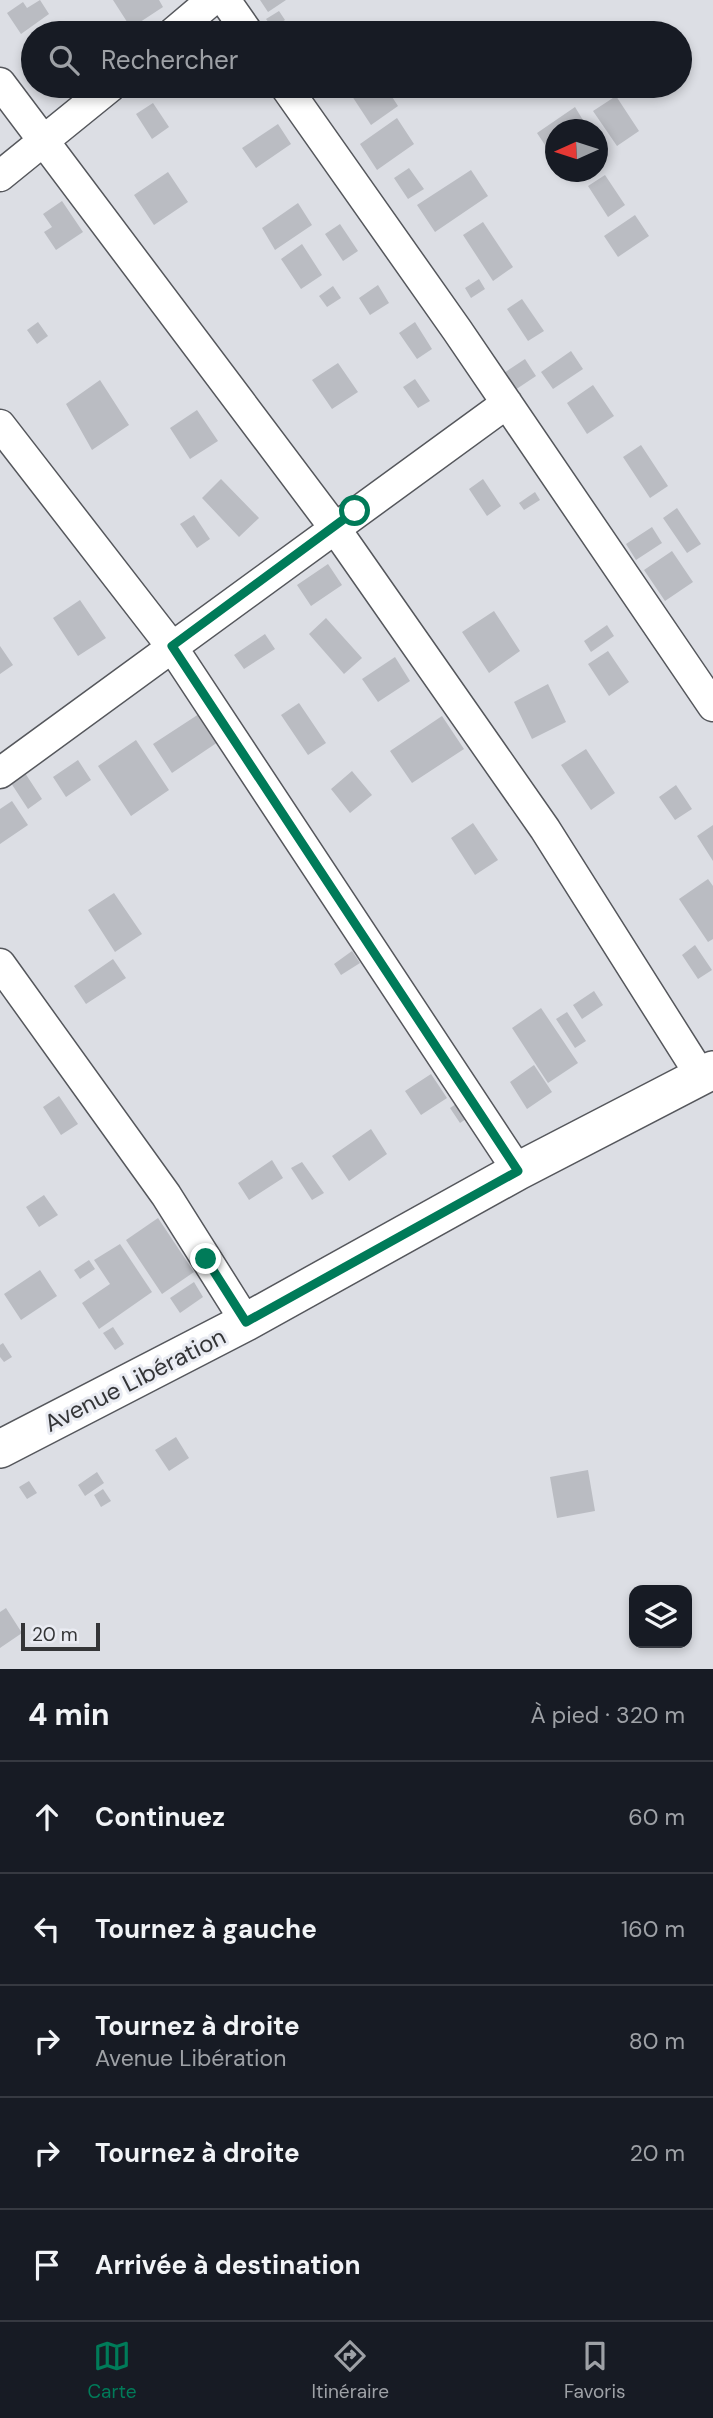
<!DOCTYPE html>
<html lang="fr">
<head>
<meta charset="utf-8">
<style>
  :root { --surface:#171b24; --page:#20242c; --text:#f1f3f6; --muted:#9ea1a6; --line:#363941; --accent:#007b59 }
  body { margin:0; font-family:"DM Sans",sans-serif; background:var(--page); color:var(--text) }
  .controls { position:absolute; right:21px; bottom:21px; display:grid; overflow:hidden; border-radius:14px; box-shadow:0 4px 10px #0003 }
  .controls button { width:63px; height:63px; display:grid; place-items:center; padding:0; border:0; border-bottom:2px solid var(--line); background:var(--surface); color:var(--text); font:35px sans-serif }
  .compass { position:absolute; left:545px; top:119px; width:63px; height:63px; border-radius:50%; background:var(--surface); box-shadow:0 4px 10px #0003; rotate:267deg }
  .scale { position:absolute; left:21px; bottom:18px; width:79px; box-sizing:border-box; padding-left:7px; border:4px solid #343537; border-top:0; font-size:19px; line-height:24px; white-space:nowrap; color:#343537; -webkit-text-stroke:5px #e9ebf2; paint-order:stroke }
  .stop { position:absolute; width:21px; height:21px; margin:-16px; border:5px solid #007b59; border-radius:50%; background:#fff }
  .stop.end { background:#007b59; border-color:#fff; box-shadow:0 2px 7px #0008 }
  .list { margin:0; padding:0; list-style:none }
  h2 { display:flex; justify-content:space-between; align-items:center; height:91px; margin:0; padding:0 28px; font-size:30px }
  h2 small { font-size:23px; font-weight:400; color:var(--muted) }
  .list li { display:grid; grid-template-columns:46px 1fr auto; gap:21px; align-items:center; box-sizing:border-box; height:112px; padding:0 28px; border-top:2px solid var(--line) }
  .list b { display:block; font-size:26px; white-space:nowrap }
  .list p { margin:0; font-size:23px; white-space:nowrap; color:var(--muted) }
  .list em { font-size:23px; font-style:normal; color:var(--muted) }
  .icon { flex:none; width:38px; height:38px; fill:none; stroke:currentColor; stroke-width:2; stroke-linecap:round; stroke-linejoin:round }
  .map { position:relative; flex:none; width:713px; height:1669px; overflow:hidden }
  .search { position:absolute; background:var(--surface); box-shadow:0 4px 10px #0003; left:21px; right:21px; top:21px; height:77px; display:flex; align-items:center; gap:18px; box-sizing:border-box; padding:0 24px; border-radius:38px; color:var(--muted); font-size:26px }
  .sheet { height:651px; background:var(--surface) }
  nav { display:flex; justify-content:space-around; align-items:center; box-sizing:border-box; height:98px; border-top:2px solid var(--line); background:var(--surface); font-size:19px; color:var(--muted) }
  nav a { display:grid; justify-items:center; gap:4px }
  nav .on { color:var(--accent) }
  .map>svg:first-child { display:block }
</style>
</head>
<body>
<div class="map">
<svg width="713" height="1669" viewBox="0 0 713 1669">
  <rect width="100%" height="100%" fill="#dcdee4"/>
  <path fill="#babcc2" d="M 40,0 L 49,14 L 21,34 L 7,13 L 23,2 L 27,8 Z
    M 113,0 L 159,0 L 163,7 L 131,28 Z
    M 260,0 L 286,0 L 268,12 Z
    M 279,11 L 285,20 L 273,28 L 266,19 Z
    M 361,86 L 385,86 L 398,106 L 371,125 L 350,93 Z
    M 616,96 L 639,131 L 617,146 L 593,111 Z
    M 153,103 L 169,127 L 152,139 L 136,114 Z
    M 575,107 L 589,130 L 556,130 L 556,151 L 551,154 L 537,133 Z
    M 397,118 L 414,144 L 377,170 L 360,144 Z
    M 278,124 L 291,144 L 256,168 L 242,148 Z
    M 409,168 L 424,189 L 408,199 L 394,178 Z
    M 471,170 L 488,196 L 435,232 L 417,205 Z
    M 168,172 L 188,202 L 154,225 L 134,195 Z
    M 605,175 L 625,205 L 608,217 L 588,186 Z
    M 62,201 L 83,232 L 56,250 L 44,232 L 52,227 L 43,214 Z
    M 298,203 L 312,225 L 275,250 L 262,228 Z
    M 635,215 L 649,236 L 618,257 L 604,236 Z
    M 483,222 L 513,267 L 493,281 L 463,235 Z
    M 340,224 L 358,251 L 343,261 L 325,234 Z
    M 302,244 L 322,275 L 301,289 L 281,259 Z
    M 479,279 L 485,289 L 471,298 L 465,288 Z
    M 378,285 L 389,303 L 370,315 L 359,298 Z
    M 333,286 L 341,298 L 327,307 L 319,296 Z
    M 522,299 L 544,331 L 528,341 L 507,309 Z
    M 38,322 L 48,336 L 37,344 L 27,330 Z
    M 415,322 L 432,349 L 417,359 L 399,333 Z
    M 571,351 L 583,369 L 553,389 L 541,372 Z
    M 525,359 L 536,376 L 515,390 L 504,373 Z
    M 338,363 L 358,392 L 332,409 L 312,380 Z
    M 415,379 L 430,401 L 418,408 L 403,387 Z
    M 100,380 L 129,425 L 92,450 L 66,404 Z
    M 593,385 L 614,416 L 587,434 L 567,403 Z
    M 197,410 L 218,441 L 190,459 L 170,428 Z
    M 641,445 L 668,486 L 650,498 L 623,457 Z
    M 221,479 L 259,518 L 239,537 L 202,498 Z
    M 483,479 L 501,506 L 487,516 L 469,489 Z
    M 535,492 L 540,500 L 524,510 L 519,503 Z
    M 677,508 L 701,544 L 687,553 L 663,518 Z
    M 194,515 L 210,539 L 197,548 L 180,524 Z
    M 652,527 L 662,543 L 636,560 L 626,544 Z
    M 672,551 L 693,582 L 665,601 L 644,570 Z
    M 328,564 L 342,585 L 311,606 L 297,585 Z
    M 80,600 L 106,638 L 78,656 L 53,618 Z
    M 494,611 L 520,651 L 489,673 L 462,632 Z
    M 326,618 L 362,658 L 344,674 L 309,634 Z
    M 607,625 L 614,636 L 591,652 L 584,641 Z
    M 265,634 L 275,649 L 244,669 L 234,655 Z
    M 0,646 L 13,665 L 0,674 Z
    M 608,651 L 629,682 L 609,696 L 588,664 Z
    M 395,657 L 410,681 L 378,702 L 362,679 Z
    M 548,684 L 566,722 L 532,739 L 514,702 Z
    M 299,703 L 326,743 L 308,755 L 281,715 Z
    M 199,714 L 218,742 L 172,773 L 153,744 Z
    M 442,716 L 464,749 L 412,783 L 390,751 Z
    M 136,740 L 169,790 L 131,816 L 98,766 Z
    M 586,749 L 615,793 L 591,810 L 561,765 Z
    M 78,760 L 91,780 L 66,797 L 53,777 Z
    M 352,771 L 372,795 L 350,813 L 331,789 Z
    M 25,773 L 42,799 L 28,809 L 11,783 Z
    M 676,785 L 692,809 L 675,820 L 659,797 Z
    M 12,801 L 28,825 L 0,844 L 0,809 Z
    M 473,823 L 498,860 L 475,875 L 451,838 Z
    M 713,825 L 713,861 L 697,836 Z
    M 708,879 L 713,886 L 713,939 L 708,942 L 679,899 Z
    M 114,893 L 142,934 L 115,952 L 88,910 Z
    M 695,945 L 712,970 L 698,979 L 682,955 Z
    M 352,951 L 360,963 L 341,975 L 334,964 Z
    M 113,959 L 126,978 L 86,1004 L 74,986 Z
    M 594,991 L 603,1005 L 582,1019 L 573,1005 Z
    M 541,1008 L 578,1063 L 548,1083 L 512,1028 Z
    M 567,1012 L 586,1041 L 575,1048 L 556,1019 Z
    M 534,1065 L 552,1092 L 527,1109 L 510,1082 Z
    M 431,1074 L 447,1098 L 421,1115 L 405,1091 Z
    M 59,1096 L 78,1124 L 61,1135 L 43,1107 Z
    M 459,1102 L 469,1117 L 460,1123 L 450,1108 Z
    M 371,1129 L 387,1154 L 349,1181 L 332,1156 Z
    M 272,1160 L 283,1178 L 249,1200 L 238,1183 Z
    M 302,1162 L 324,1193 L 312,1200 L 291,1168 Z
    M 44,1195 L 58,1215 L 39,1227 L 26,1207 Z
    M 158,1218 L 194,1272 L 162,1294 L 126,1240 Z
    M 120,1244 L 152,1292 L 99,1329 L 82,1303 L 110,1284 L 94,1260 Z
    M 89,1260 L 95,1269 L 80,1279 L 74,1270 Z
    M 40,1270 L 57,1296 L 21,1320 L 4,1294 Z
    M 194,1282 L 203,1297 L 180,1313 L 170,1298 Z
    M 113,1327 L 124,1344 L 115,1350 L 103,1333 Z
    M 3,1343 L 12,1357 L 4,1362 L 0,1357 L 0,1345 Z
    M 176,1437 L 189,1458 L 169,1471 L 155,1450 Z
    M 588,1470 L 595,1511 L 557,1518 L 550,1477 Z
    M 97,1472 L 104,1483 L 85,1496 L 78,1485 Z
    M 29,1481 L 37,1493 L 27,1499 L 19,1487 Z
    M 103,1489 L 111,1501 L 101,1507 L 94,1495 Z
    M 6,1608 L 22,1633 L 0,1648 L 0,1612 Z"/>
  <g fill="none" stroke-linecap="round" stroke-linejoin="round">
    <defs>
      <path id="minor" d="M 225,0 L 248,33
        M 173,33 L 212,0
        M 0,83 L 334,527 L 545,829 L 701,1076
        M 285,86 L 457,330 L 713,706
        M 0,176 L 111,86
        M 0,425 L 172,647 L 518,1171
        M 0,773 L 507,403
        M 0,964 L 166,1195 L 246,1322"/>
      <path id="tertiary" d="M 0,1449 L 246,1322 L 518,1171 L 713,1070"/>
    </defs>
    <use href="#minor" stroke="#55575c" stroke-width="33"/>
    <use href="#tertiary" stroke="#55575c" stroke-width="40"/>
    <use href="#minor" stroke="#fff" stroke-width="30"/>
    <use href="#tertiary" stroke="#fff" stroke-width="37"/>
  </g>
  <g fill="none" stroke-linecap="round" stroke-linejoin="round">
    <path stroke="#007b59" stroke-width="9" d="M 206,1259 L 246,1322 L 518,1171 L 172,646 L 355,511"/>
  </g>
  <g text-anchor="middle" stroke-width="6" stroke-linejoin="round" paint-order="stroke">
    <g font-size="24" fill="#343537" stroke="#e9ebf2">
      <text transform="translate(135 1380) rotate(-27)" y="8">Avenue Libération</text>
    </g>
  </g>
</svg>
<div class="controls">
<button><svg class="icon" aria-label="layers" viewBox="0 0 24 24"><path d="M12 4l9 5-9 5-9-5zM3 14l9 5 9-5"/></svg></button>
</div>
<svg class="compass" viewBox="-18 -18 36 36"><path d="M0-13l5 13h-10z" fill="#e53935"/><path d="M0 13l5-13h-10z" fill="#9ea1a6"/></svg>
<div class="scale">20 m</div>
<div class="stop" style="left:355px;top:511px"></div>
<div class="stop end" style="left:206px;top:1259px"></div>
<div class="search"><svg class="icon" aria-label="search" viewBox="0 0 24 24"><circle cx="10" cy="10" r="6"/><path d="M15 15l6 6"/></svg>Rechercher</div>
</div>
<section class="sheet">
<h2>4 min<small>À pied · 320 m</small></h2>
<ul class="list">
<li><svg class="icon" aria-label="ahead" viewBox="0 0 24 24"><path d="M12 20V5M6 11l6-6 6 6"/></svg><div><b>Continuez</b></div><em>60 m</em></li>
<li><svg class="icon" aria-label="left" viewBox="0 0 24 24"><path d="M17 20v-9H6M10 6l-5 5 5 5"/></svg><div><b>Tournez à gauche</b></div><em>160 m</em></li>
<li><svg class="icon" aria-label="right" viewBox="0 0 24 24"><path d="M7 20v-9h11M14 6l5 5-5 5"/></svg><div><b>Tournez à droite</b><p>Avenue Libération</p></div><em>80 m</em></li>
<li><svg class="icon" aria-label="right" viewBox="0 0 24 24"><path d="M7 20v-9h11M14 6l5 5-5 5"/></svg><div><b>Tournez à droite</b></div><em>20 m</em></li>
<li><svg class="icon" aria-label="arrive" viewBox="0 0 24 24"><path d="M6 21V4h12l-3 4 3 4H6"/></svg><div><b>Arrivée à destination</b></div></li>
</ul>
</section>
<nav>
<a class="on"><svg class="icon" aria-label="map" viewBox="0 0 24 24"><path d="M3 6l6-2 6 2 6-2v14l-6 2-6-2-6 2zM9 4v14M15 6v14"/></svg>Carte</a>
<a><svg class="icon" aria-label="directions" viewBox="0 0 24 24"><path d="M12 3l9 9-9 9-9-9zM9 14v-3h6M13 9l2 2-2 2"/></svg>Itinéraire</a>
<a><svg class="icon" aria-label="saved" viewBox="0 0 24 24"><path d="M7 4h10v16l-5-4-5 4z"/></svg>Favoris</a>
</nav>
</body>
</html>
